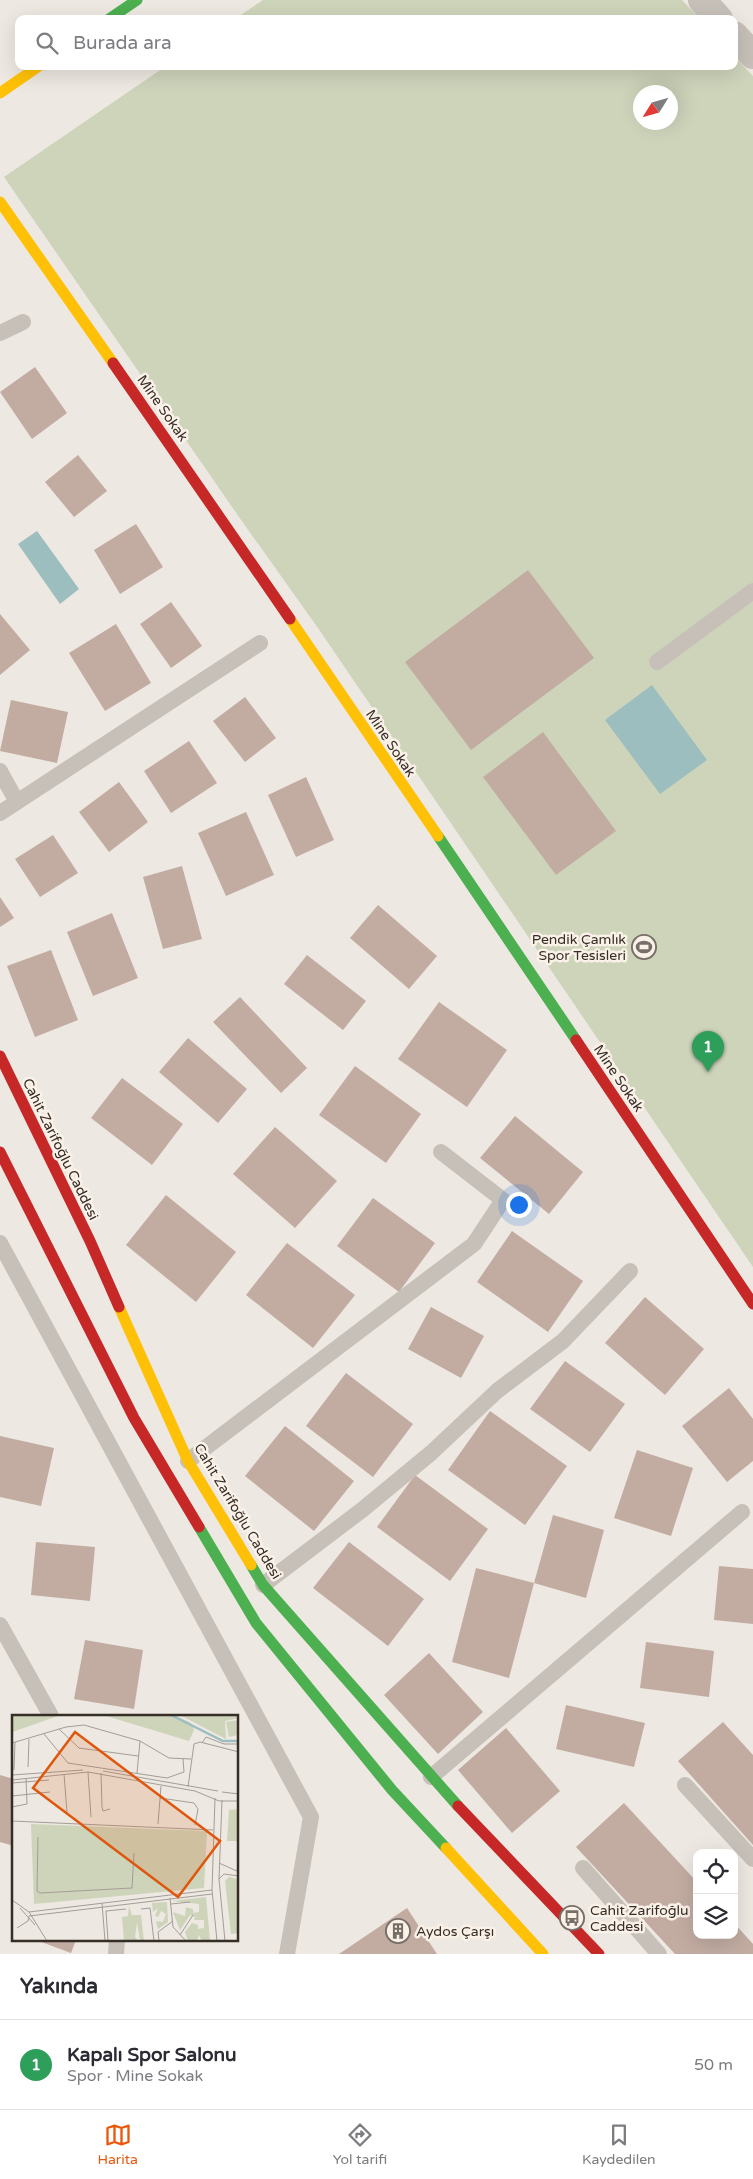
<!DOCTYPE html>
<html lang="tr">
<head>
<meta charset="utf-8">
<style>
  :root { --surface:#fff; --page:#f7f7f7; --text:#2b2b33; --muted:#7c7c81; --line:#e1e1e2; --accent:#ea580c }
  body { margin:0; font-family:"Varela Round",sans-serif; background:var(--page); color:var(--text) }
  .controls { position:absolute; right:15px; bottom:15px; display:grid; overflow:hidden; border-radius:10px; box-shadow:0 5px 20px #0002 }
  .controls button { width:45px; height:45px; display:grid; place-items:center; padding:0; border:0; border-bottom:1px solid var(--line); background:var(--surface); color:var(--text); font:25px sans-serif }
  .compass { position:absolute; left:633px; top:85px; width:45px; height:45px; border-radius:50%; background:var(--surface); box-shadow:0 5px 20px #0002; rotate:233deg }
  .you { position:absolute; left:518px; top:1204px; width:18px; height:18px; margin:-12px; border:4px solid #fff; border-radius:50%; background:#1a73e8; box-shadow:0 0 0 8px #1a73e833 }
  .badge { display:grid; place-items:center; width:32px; height:32px; border-radius:50%; background:var(--accent); color:#fff; font-size:16px; font-weight:700 }
  .pin { position:absolute; translate:-50% -41px; filter:drop-shadow(0 1px 2px #0008) }
  .pin::after { content:''; position:absolute; top:26px; width:18px; height:15px; background:inherit; clip-path:polygon(0 0,100% 0,50% 100%) }
  .list { margin:0; padding:0; list-style:none }
  h2 { display:flex; justify-content:space-between; align-items:center; height:65px; margin:0; padding:0 20px; font-size:21px }
  h2 small { font-size:16px; font-weight:400; color:var(--muted) }
  .list li { display:grid; grid-template-columns:32px 1fr auto; gap:15px; align-items:center; box-sizing:border-box; height:90px; padding:0 20px; border-top:1px solid var(--line) }
  .list b { display:block; font-size:19px; white-space:nowrap }
  .list p { margin:0; font-size:16px; white-space:nowrap; color:var(--muted) }
  .list em { font-size:16px; font-style:normal; color:var(--muted) }
  .icon { flex:none; width:28px; height:28px; fill:none; stroke:currentColor; stroke-width:2; stroke-linecap:round; stroke-linejoin:round }
  .map { position:relative; flex:none; width:753px; height:1954px; overflow:hidden }
  .search { position:absolute; background:var(--surface); box-shadow:0 5px 20px #0002; left:15px; right:15px; top:15px; height:55px; display:flex; align-items:center; gap:12px; box-sizing:border-box; padding:0 18px; border-radius:10px; color:var(--muted); font-size:19px }
  .sheet { height:155px; background:var(--surface) }
  nav { display:flex; justify-content:space-around; align-items:center; box-sizing:border-box; height:70px; border-top:1px solid var(--line); background:var(--surface); font-size:14px; color:var(--muted) }
  nav a { display:grid; justify-items:center; gap:2px }
  nav .on { color:var(--accent) }
  .map>svg:first-child { display:block }
</style>
</head>
<body>
<div class="map">
<svg width="753" height="1954" viewBox="0 0 753 1954">
  <rect width="100%" height="100%" fill="#ede8e1"/>
  <path fill="#cdd4ba" fill-rule="evenodd" d="M 263,0 L 682,0 L 700,19 L 235,19 Z
    M 734,56 L 753,76 L 753,1267 L 318,628 L 239,517 L 4,177 L 166,66 L 734,66 ZM 640,92 L 670,92 L 670,122 L 640,122 Z"/>
  <path fill="#9cbebf" d="M 37,531 L 79,589 L 60,604 L 18,544 Z
    M 652,685 L 707,760 L 660,794 L 605,720 Z"/>
  <path fill="#c2aca2" d="M 35,367 L 67,413 L 32,439 L 0,392 Z
    M 78,455 L 107,491 L 74,517 L 45,482 Z
    M 136,524 L 163,567 L 120,594 L 94,550 Z
    M 528,570 L 594,658 L 471,750 L 405,662 Z
    M 171,602 L 202,646 L 171,668 L 140,624 Z
    M 0,614 L 30,650 L 0,675 Z
    M 116,624 L 151,683 L 105,711 L 69,653 Z
    M 245,697 L 276,738 L 245,762 L 213,721 Z
    M 11,700 L 68,712 L 57,763 L 0,751 Z
    M 543,732 L 616,831 L 556,875 L 483,777 Z
    M 189,741 L 217,783 L 171,813 L 144,771 Z
    M 306,777 L 334,840 L 296,857 L 268,795 Z
    M 119,782 L 148,822 L 109,852 L 79,812 Z
    M 246,812 L 274,875 L 226,896 L 198,833 Z
    M 53,835 L 78,873 L 40,897 L 15,859 Z
    M 182,866 L 202,939 L 163,949 L 143,877 Z
    M 0,897 L 14,918 L 0,927 Z
    M 378,905 L 437,956 L 409,989 L 350,938 Z
    M 112,913 L 138,978 L 93,996 L 67,932 Z
    M 51,950 L 78,1020 L 35,1037 L 7,966 Z
    M 307,955 L 366,1001 L 343,1030 L 284,984 Z
    M 240,997 L 307,1068 L 281,1093 L 213,1022 Z
    M 439,1002 L 507,1050 L 467,1107 L 398,1059 Z
    M 188,1038 L 247,1089 L 218,1123 L 159,1072 Z
    M 355,1066 L 421,1114 L 386,1163 L 319,1115 Z
    M 122,1078 L 183,1124 L 152,1165 L 91,1118 Z
    M 515,1116 L 583,1172 L 549,1214 L 480,1158 Z
    M 275,1127 L 337,1181 L 295,1228 L 233,1174 Z
    M 166,1195 L 236,1252 L 196,1302 L 126,1245 Z
    M 373,1198 L 435,1243 L 399,1292 L 337,1246 Z
    M 512,1231 L 583,1281 L 548,1332 L 477,1282 Z
    M 287,1243 L 355,1295 L 313,1348 L 246,1295 Z
    M 645,1297 L 704,1349 L 665,1395 L 605,1343 Z
    M 431,1307 L 484,1336 L 461,1378 L 408,1349 Z
    M 565,1361 L 625,1404 L 590,1452 L 530,1409 Z
    M 346,1373 L 413,1424 L 373,1477 L 306,1426 Z
    M 729,1388 L 753,1419 L 753,1461 L 727,1482 L 682,1426 Z
    M 490,1411 L 567,1466 L 525,1525 L 448,1470 Z
    M 285,1426 L 354,1481 L 314,1531 L 245,1476 Z
    M 0,1436 L 54,1448 L 41,1506 L 0,1497 Z
    M 637,1450 L 693,1468 L 671,1536 L 614,1518 Z
    M 415,1475 L 488,1529 L 450,1581 L 377,1527 Z
    M 553,1515 L 604,1530 L 586,1598 L 534,1583 Z
    M 36,1542 L 95,1547 L 90,1601 L 31,1595 Z
    M 349,1542 L 424,1599 L 388,1646 L 313,1588 Z
    M 719,1566 L 753,1569 L 753,1624 L 714,1620 Z
    M 476,1568 L 534,1583 L 509,1678 L 452,1662 Z
    M 85,1640 L 143,1650 L 134,1709 L 74,1699 Z
    M 646,1642 L 714,1651 L 709,1697 L 640,1688 Z
    M 429,1653 L 483,1712 L 438,1754 L 384,1695 Z
    M 566,1705 L 645,1723 L 634,1767 L 556,1749 Z
    M 723,1722 L 753,1755 L 753,1845 L 678,1761 Z
    M 506,1728 L 560,1791 L 512,1833 L 458,1770 Z
    M 0,1775 L 14,1779 L 14,1846 L 0,1842 Z
    M 624,1803 L 697,1882 L 697,1935 L 734,1935 L 734,1923 L 753,1944 L 753,1954 L 675,1954 L 576,1847 Z
    M 407,1908 L 437,1954 L 339,1954 Z
    M 36,1940 L 76,1940 L 71,1953 Z"/>
  <g fill="none" stroke-linecap="round" stroke-linejoin="round">
    <path stroke="#c6c0b9" stroke-width="16" d="M 0,333 L 23,322
      M 657,662 L 753,591
      M 0,771 L 17,802
      M 0,813 L 260,643
      M 0,1243 L 311,1817 L 287,1954
      M 188,1461 L 474,1244 L 503,1200 L 441,1152
      M 263,1585 L 362,1510 L 431,1453 L 497,1391 L 563,1341 L 630,1271
      M 0,1625 L 51,1716
      M 431,1777 L 742,1512
      M 685,1785 L 753,1859
      M 583,1868 L 659,1954
      M 116,1954 L 117,1940"/>
    <path stroke="#c6c0b9" stroke-width="28" d="M 702,0 L 719,19
      M 734,35 L 753,55"/>
    <path stroke="#4caf50" stroke-width="11" d="M 109,19 L 137,0
      M 438,836 L 576,1040
      M 199,1527 L 256,1623 L 392,1790 L 446,1848
      M 251,1565 L 263,1585 L 458,1806"/>
    <path stroke="#ffc107" stroke-width="11" d="M 0,93 L 39,66
      M 0,202 L 113,363
      M 290,619 L 438,836
      M 119,1307 L 188,1461 L 251,1565
      M 446,1848 L 543,1954"/>
    <path stroke="#c62828" stroke-width="11" d="M 113,363 L 290,619
      M 576,1040 L 753,1304
      M 0,1056 L 90,1241 L 119,1307
      M 0,1152 L 134,1418 L 199,1527
      M 458,1806 L 599,1954"/>
  </g>
  <defs>
    <symbol id="stadium-ring" viewBox="-11 -11 22 22"><circle r="9.5" fill="#faf2e8" stroke="#776e68" stroke-width="1.5"/><path d="M0-5a6.5 5 0 1 0 0 10a6.5 5 0 1 0 0-10ZM-3.5-1.8h7v3.6h-7Z" fill="#776e68"/></symbol>
    <symbol id="bus-ring" viewBox="-11 -11 22 22"><circle r="9.5" fill="#faf2e8" stroke="#776e68" stroke-width="1.5"/><path d="M-5-6H5V4H4V6H2V4H-2V6H-4V4H-5ZM-3.5-4V0h7V-4ZM-3.5 1.2v1.5H-2V1.2ZM2 1.2v1.5H3.5V1.2Z" fill="#776e68"/></symbol>
    <symbol id="building-ring" viewBox="-11 -11 22 22"><circle r="9.5" fill="#faf2e8" stroke="#776e68" stroke-width="1.5"/><path d="M-4-6H4V6H1V3H-1V6H-4ZM-2.5-4.3h1.7v1.8h-1.7ZM.8-4.3h1.7v1.8H.8ZM-2.5-1h1.7V.8h-1.7ZM.8-1h1.7V.8H.8Z" fill="#776e68"/></symbol>
  </defs>
  <g fill-rule="evenodd">
    <use href="#stadium-ring" x="630" y="933" width="28" height="28"/>
    <use href="#bus-ring" x="558" y="1904" width="28" height="28"/>
    <use href="#building-ring" x="384" y="1917" width="28" height="28"/>
  </g>
  <g text-anchor="middle" stroke-width="5" stroke-linejoin="round" paint-order="stroke">
    <g font-size="14" fill="#372d27" stroke="#faf2e8">
      <text transform="translate(163 408) rotate(55)" y="5">Mine Sokak</text>
      <text transform="translate(391 743) rotate(56)" y="5">Mine Sokak</text>
      <text transform="translate(619 1078) rotate(56)" y="5">Mine Sokak</text>
      <text transform="translate(61 1149) rotate(64)" y="5">Cahit Zarifoğlu Caddesi</text>
      <text transform="translate(238 1511) rotate(59)" y="5">Cahit Zarifoğlu Caddesi</text>
    </g>
    <g font-size="14" fill="#372d27" stroke="#faf2e8" text-anchor="start">
      <text x="626" y="944" text-anchor="end">Pendik Çamlık<tspan x="626" dy="16">Spor Tesisleri</tspan></text>
      <text x="590" y="1915">Cahit Zarifoğlu<tspan x="590" dy="16">Caddesi</tspan></text>
      <text x="416" y="1936">Aydos Çarşı</text>
    </g>
  </g>
  <g transform="translate(12 1715)">
    <rect width="226" height="226" fill="#ede8e1"/>
    <path d="M 0,0 L 49,0 L 0,17 ZM 91,0 L 162,0 L 179,8 L 182,15 L 177,26 ZM 168,0 L 226,0 L 227,3 L 213,6 L 214,24 ZM 226,5 L 226,20 L 217,22 L 214,7 ZM 227,94 L 226,126 L 215,126 L 217,95 ZM 19,109 L 195,116 L 192,173 L 22,189 ZM 217,162 L 226,164 L 226,218 L 219,219 L 213,166 ZM 194,182 L 198,226 L 190,226 L 187,220 L 185,225 L 176,226 L 173,217 L 180,208 L 186,210 L 186,214 L 192,213 L 192,205 L 182,205 L 183,202 L 178,200 L 168,215 L 161,197 L 173,201 L 174,192 L 181,194 L 181,198 L 187,197 L 187,189 L 160,186 ZM 155,187 L 156,207 L 146,214 L 144,206 L 151,207 L 154,199 L 149,196 L 146,202 L 143,201 L 146,193 L 141,197 L 140,188 ZM 117,191 L 120,200 L 129,200 L 132,226 L 128,226 L 125,207 L 123,222 L 127,226 L 122,226 L 120,205 L 122,226 L 112,226 L 110,202 L 116,201 Z" fill="#cdd4ba"/>
    <path fill="none" stroke="#9cbebf" stroke-width="2.5" d="M 159,0 L 211,26 L 227,26"/>
    <path fill="none" stroke="#a49d97" stroke-width="1" d="M 47,14 L 67,33 L 126,41M 32,19 L 56,48 L 155,63 L 172,57 L 171,44M 0,28 L 54,12 L 72,10 L 128,26 L 157,43 L 179,44M 190,28 L 194,22 L 212,29 L 227,29M 16,52 L 17,24M 2,55 L 3,27M 91,56 L 206,76M 76,57 L 79,102M 89,58 L 90,92 L 91,96 L 98,94M 125,58 L 128,26M 52,59 L 55,97M 0,60 L 71,55M 0,65 L 76,57 L 183,76 L 207,86 L 227,86M 0,68 L 37,65M 176,72 L 182,29 L 188,27 L 227,37M 210,77 L 227,79M 0,81 L 38,77M 148,83 L 182,88 L 186,94 L 183,110M 203,83 L 200,175 L 205,226M 210,85 L 207,164 L 213,226M 0,92 L 15,89 L 14,63M 0,106 L 201,115M 146,109 L 149,71M 26,122 L 25,176 L 28,178 L 120,173 L 122,138M 207,148 L 227,157M 207,164 L 212,159 L 227,161M 158,183 L 161,212 L 174,226M 0,185 L 17,197 L 35,226M 90,188 L 93,226M 159,189 L 178,187M 8,193 L 23,210M 129,194 L 138,193 L 142,226M 17,197 L 200,175M 17,201 L 200,179M 5,213 L 16,206 L 17,201M 168,220 L 181,200M 96,226 L 94,196 L 114,194M 147,226 L 146,217 L 161,206"/>
    <path fill="#df570d" fill-opacity="0.15" stroke="#df570d" stroke-width="2.5" d="M 63,17 L 208,126 L 166,182 L 21,73 Z"/>
    <rect width="226" height="226" fill="none" stroke="#372d27" stroke-width="2.5"/>
  </g>
</svg>
<div class="controls">
<button><svg class="icon" aria-label="locate" viewBox="0 0 24 24"><circle cx="12" cy="12" r="6"/><path d="M12 2v4M12 18v4M2 12h4M18 12h4"/></svg></button>
<button><svg class="icon" aria-label="layers" viewBox="0 0 24 24"><path d="M12 4l9 5-9 5-9-5zM3 14l9 5 9-5"/></svg></button>
</div>
<svg class="compass" viewBox="-18 -18 36 36"><path d="M0-13l5 13h-10z" fill="#e53935"/><path d="M0 13l5-13h-10z" fill="#7c7c81"/></svg>
<div class="you"></div>
<div class="pin badge" style="left:708px;top:1072px;background:#2e9e5b">1</div>
<div class="search"><svg class="icon" aria-label="search" viewBox="0 0 24 24"><circle cx="10" cy="10" r="6"/><path d="M15 15l6 6"/></svg>Burada ara</div>
</div>
<section class="sheet">
<h2>Yakında<small></small></h2>
<ul class="list">
<li><span class="badge" style="background:#2e9e5b">1</span><div><b>Kapalı Spor Salonu</b><p>Spor · Mine Sokak</p></div><em>50 m</em></li>
</ul>
</section>
<nav>
<a class="on"><svg class="icon" aria-label="map" viewBox="0 0 24 24"><path d="M3 6l6-2 6 2 6-2v14l-6 2-6-2-6 2zM9 4v14M15 6v14"/></svg>Harita</a>
<a><svg class="icon" aria-label="directions" viewBox="0 0 24 24"><path d="M12 3l9 9-9 9-9-9zM9 14v-3h6M13 9l2 2-2 2"/></svg>Yol tarifi</a>
<a><svg class="icon" aria-label="saved" viewBox="0 0 24 24"><path d="M7 4h10v16l-5-4-5 4z"/></svg>Kaydedilen</a>
</nav>
</body>
</html>
